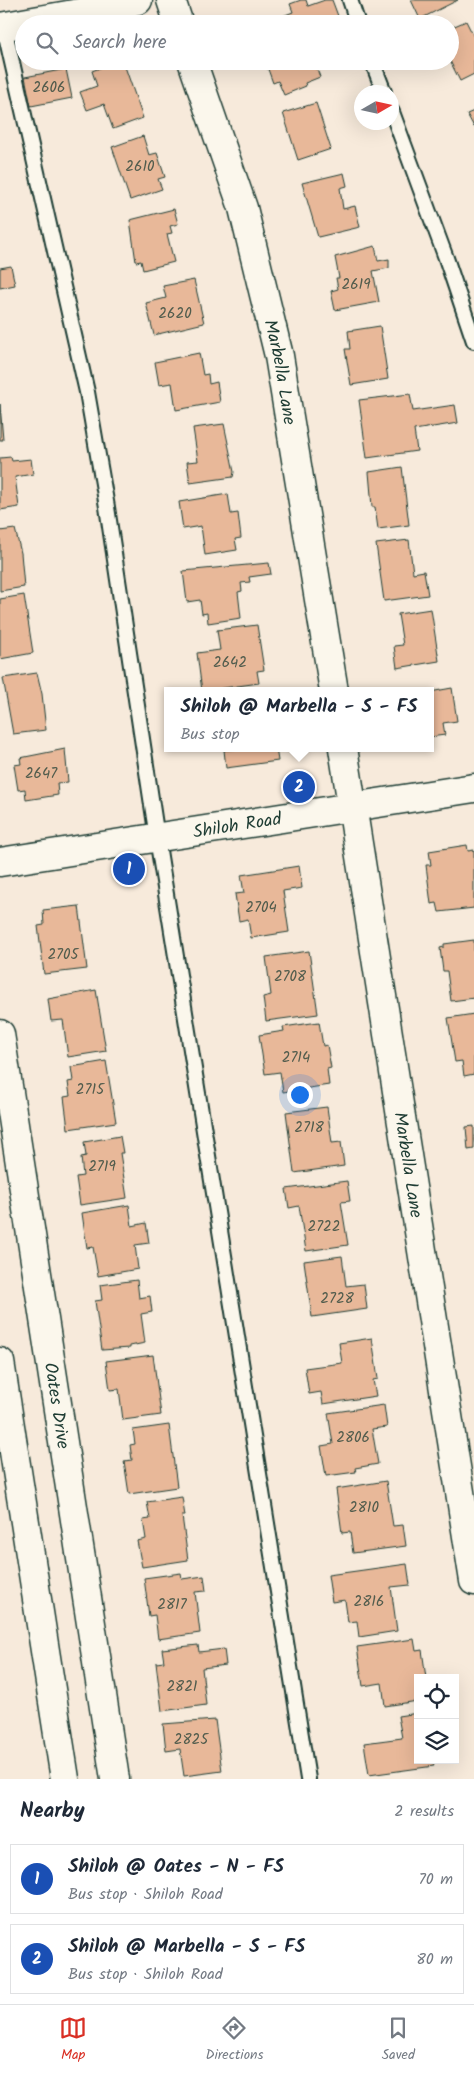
<!DOCTYPE html>
<html lang="en">
<head>
<meta charset="utf-8">
<style>
  :root { --surface:#fff; --page:#f6f6f7; --text:#1f2937; --muted:#747a83; --line:#e0e1e3; --accent:#d93025 }
  body { margin:0; font-family:Kalam,sans-serif; background:var(--page); color:var(--text) }
  .controls { position:absolute; right:15px; bottom:15px; display:grid; overflow:hidden; border-radius:0px; box-shadow:0 5px 20px #0002 }
  .controls button { width:45px; height:45px; display:grid; place-items:center; padding:0; border:0; border-bottom:1px solid var(--line); background:var(--surface); color:var(--text); font:25px sans-serif }
  .compass { position:absolute; left:354px; top:85px; width:45px; height:45px; border-radius:50%; background:var(--surface); box-shadow:0 5px 20px #0002; rotate:81deg }
  .you { position:absolute; left:299px; top:1094px; width:18px; height:18px; margin:-12px; border:4px solid #fff; border-radius:50%; background:#1a73e8; box-shadow:0 0 0 8px #1a73e833 }
  .badge { display:grid; place-items:center; width:32px; height:32px; border-radius:50%; background:var(--accent); color:#fff; font-size:16px; font-weight:700 }
  .pin { position:absolute; translate:-50% -50%; border:2px solid #fff; box-shadow:0 1px 5px #0006 }
  .popup { position:absolute; left:164px; top:687px; width:270px; height:65px; box-sizing:border-box; display:grid; place-content:center; border-radius:0px; background:var(--surface); filter:drop-shadow(0 1px 4px #0005); font-size:16px; white-space:nowrap; color:var(--muted) }
  .popup b { font-size:19px; color:var(--text) }
  .popup::after { content:''; position:absolute; left:50%; top:100%; margin-left:-10px; border:10px solid transparent; border-top-color:var(--surface) }
  .list { margin:0; padding:0; list-style:none }
  h2 { display:flex; justify-content:space-between; align-items:center; height:65px; margin:0; padding:0 20px; font-size:21px }
  h2 small { font-size:16px; font-weight:400; color:var(--muted) }
  .list li { display:grid; grid-template-columns:32px 1fr auto; gap:15px; align-items:center; box-sizing:border-box; height:70px; margin:0 10px 10px; padding:0 10px; border:1px solid var(--line); border-radius:0px }
  .list b { display:block; font-size:19px; white-space:nowrap }
  .list p { margin:0; font-size:16px; white-space:nowrap; color:var(--muted) }
  .list em { font-size:16px; font-style:normal; color:var(--muted) }
  .icon { flex:none; width:28px; height:28px; fill:none; stroke:currentColor; stroke-width:2; stroke-linecap:round; stroke-linejoin:round }
  .map { position:relative; flex:none; width:474px; height:1779px; overflow:hidden }
  .search { position:absolute; background:var(--surface); box-shadow:0 5px 20px #0002; left:15px; right:15px; top:15px; height:55px; display:flex; align-items:center; gap:12px; box-sizing:border-box; padding:0 18px; border-radius:28px; color:var(--muted); font-size:19px }
  .sheet { height:225px; background:var(--surface) }
  nav { display:flex; justify-content:space-around; align-items:center; box-sizing:border-box; height:70px; border-top:1px solid var(--line); background:var(--surface); font-size:14px; color:var(--muted) }
  nav a { display:grid; justify-items:center; gap:2px }
  nav .on { color:var(--accent) }
  .map>svg:first-child { display:block }
</style>
</head>
<body>
<div class="map">
<svg width="474" height="1779" viewBox="0 0 474 1779">
  <rect width="100%" height="100%" fill="#f7eadb"/>
  <filter id="ink" filterUnits="userSpaceOnUse"><feTurbulence type="fractalNoise" baseFrequency=".02" numOctaves="2"/><feDisplacementMap in="SourceGraphic" scale="10" xChannelSelector="R" yChannelSelector="G"/><feConvolveMatrix kernelMatrix="1 2 1 2 8 2 1 2 1" color-interpolation-filters="sRGB"/></filter>
  <g filter="url(#ink)">
    <path fill="#e8b899" stroke="#1f3d34" d="M 301,0 L 306,0 L 308,6 L 325,0 L 332,0 L 341,24 L 262,24 L 293,12 L 290,4 Z
      M 411,0 L 458,0 L 420,19 Z
      M 466,21 L 474,37 L 474,74 L 460,81 L 450,61 L 450,28 Z
      M 118,61 L 123,61 L 143,118 L 113,129 L 104,104 L 87,110 L 80,92 L 97,86 L 92,71 Z
      M 265,61 L 314,61 L 320,77 L 305,83 L 306,86 L 284,95 L 278,81 L 273,83 Z
      M 66,69 L 72,98 L 31,106 L 25,77 Z
      M 316,103 L 331,149 L 298,160 L 283,113 Z
      M 474,111 L 474,127 L 467,114 Z
      M 143,136 L 149,155 L 157,153 L 165,177 L 158,179 L 162,189 L 130,200 L 112,147 Z
      M 344,173 L 347,186 L 340,188 L 343,209 L 355,206 L 360,227 L 318,237 L 302,183 Z
      M 174,209 L 178,224 L 170,226 L 172,233 L 167,234 L 174,262 L 143,270 L 141,261 L 136,262 L 130,220 Z
      M 375,246 L 378,261 L 389,259 L 389,268 L 373,271 L 379,302 L 335,310 L 331,291 L 338,289 L 336,278 L 339,278 L 335,257 Z
      M 11,266 L 15,285 L 0,288 L 0,268 Z
      M 194,280 L 204,323 L 154,335 L 146,303 L 166,298 L 163,286 Z
      M 380,326 L 388,379 L 351,385 L 345,349 L 350,349 L 348,331 Z
      M 199,353 L 203,375 L 208,374 L 209,384 L 217,382 L 220,402 L 176,410 L 172,383 L 159,385 L 155,362 Z
      M 410,394 L 413,411 L 455,405 L 458,423 L 414,430 L 417,451 L 367,458 L 359,400 Z
      M 0,404 L 3,440 L 0,440 Z
      M 224,424 L 234,472 L 233,477 L 190,483 L 187,462 L 198,461 L 193,428 Z
      M 11,457 L 12,461 L 31,459 L 33,474 L 15,477 L 19,507 L 0,510 L 0,458 Z
      M 402,467 L 409,525 L 378,529 L 375,507 L 372,507 L 369,472 Z
      M 228,494 L 231,514 L 238,513 L 241,538 L 235,539 L 237,550 L 205,555 L 201,526 L 183,529 L 179,502 Z
      M 15,529 L 21,553 L 24,587 L 0,591 L 0,531 Z
      M 409,540 L 413,573 L 424,571 L 428,595 L 384,601 L 376,544 Z
      M 269,563 L 271,574 L 249,577 L 250,582 L 241,583 L 242,591 L 238,592 L 241,618 L 208,623 L 207,613 L 202,614 L 200,600 L 187,602 L 183,571 Z
      M 24,595 L 33,653 L 0,659 L 0,599 Z
      M 431,609 L 439,661 L 397,668 L 394,646 L 403,645 L 398,614 Z
      M 257,625 L 264,670 L 257,671 L 259,683 L 202,691 L 197,653 L 220,650 L 217,630 Z
      M 37,673 L 42,694 L 46,730 L 13,734 L 3,678 Z
      M 452,688 L 457,721 L 443,723 L 445,735 L 430,737 L 430,692 Z
      M 276,748 L 278,761 L 226,768 L 224,750 Z
      M 65,749 L 68,782 L 57,783 L 58,795 L 26,800 L 25,789 L 18,790 L 14,765 L 21,764 L 20,758 Z
      M 467,845 L 468,851 L 474,850 L 474,908 L 439,912 L 437,903 L 431,904 L 426,865 L 431,865 L 429,851 Z
      M 299,866 L 302,888 L 283,891 L 289,932 L 251,938 L 248,919 L 239,921 L 235,894 L 244,893 L 241,875 Z
      M 79,906 L 87,969 L 44,974 L 38,926 L 44,925 L 43,910 Z
      M 474,940 L 474,998 L 451,1001 L 447,971 L 443,971 L 440,948 L 444,947 L 444,944 Z
      M 309,951 L 318,1014 L 266,1021 L 263,997 L 271,995 L 266,957 Z
      M 96,990 L 106,1051 L 68,1057 L 63,1020 L 51,1021 L 48,999 Z
      M 474,1014 L 474,1074 L 464,1076 L 462,1061 L 455,1062 L 448,1018 Z
      M 319,1022 L 323,1046 L 327,1045 L 331,1068 L 327,1069 L 329,1085 L 283,1092 L 280,1072 L 265,1074 L 259,1035 L 284,1031 L 283,1027 Z
      M 106,1061 L 116,1122 L 68,1129 L 64,1097 L 70,1096 L 68,1082 L 73,1081 L 71,1067 Z
      M 327,1107 L 332,1143 L 341,1142 L 344,1166 L 294,1173 L 286,1112 Z
      M 474,1126 L 474,1149 L 468,1150 L 466,1127 Z
      M 120,1136 L 123,1153 L 120,1153 L 127,1198 L 80,1205 L 76,1177 L 83,1176 L 81,1157 L 86,1156 L 84,1142 Z
      M 347,1181 L 350,1201 L 341,1202 L 348,1245 L 306,1251 L 299,1206 L 289,1208 L 286,1189 Z
      M 129,1205 L 132,1226 L 146,1223 L 149,1243 L 135,1245 L 138,1269 L 98,1276 L 93,1247 L 87,1248 L 82,1213 Z
      M 342,1256 L 346,1286 L 364,1284 L 367,1309 L 312,1317 L 304,1261 Z
      M 137,1280 L 139,1298 L 150,1296 L 152,1312 L 141,1314 L 145,1343 L 130,1346 L 130,1348 L 102,1350 L 95,1301 L 102,1300 L 100,1285 Z
      M 372,1338 L 378,1379 L 373,1380 L 376,1396 L 323,1404 L 321,1392 L 309,1394 L 305,1368 L 342,1363 L 339,1343 Z
      M 153,1355 L 161,1415 L 123,1420 L 119,1389 L 110,1390 L 106,1361 Z
      M 384,1405 L 387,1427 L 372,1429 L 378,1464 L 355,1468 L 356,1472 L 326,1476 L 321,1446 L 333,1444 L 328,1413 Z
      M 169,1425 L 177,1487 L 129,1494 L 124,1461 L 132,1460 L 130,1445 L 135,1444 L 133,1430 Z
      M 386,1481 L 393,1526 L 403,1525 L 406,1546 L 353,1553 L 350,1532 L 342,1533 L 336,1489 Z
      M 182,1497 L 185,1516 L 182,1516 L 188,1560 L 142,1567 L 137,1541 L 146,1539 L 143,1520 L 150,1519 L 147,1502 Z
      M 407,1564 L 410,1585 L 391,1587 L 397,1631 L 359,1637 L 357,1621 L 348,1622 L 345,1600 L 332,1602 L 328,1575 Z
      M 181,1573 L 182,1579 L 204,1576 L 206,1591 L 195,1592 L 200,1633 L 158,1639 L 155,1615 L 149,1616 L 144,1578 Z
      M 414,1639 L 416,1651 L 422,1650 L 426,1678 L 418,1678 L 418,1701 L 385,1706 L 382,1683 L 363,1686 L 357,1647 Z
      M 198,1645 L 199,1652 L 224,1649 L 226,1665 L 202,1668 L 206,1705 L 162,1711 L 156,1663 L 164,1662 L 162,1649 Z
      M 418,1713 L 418,1760 L 433,1760 L 434,1766 L 369,1775 L 364,1743 L 402,1738 L 398,1716 Z
      M 215,1720 L 222,1771 L 184,1776 L 180,1749 L 166,1751 L 163,1724 Z"/>
    <g fill="none" stroke-linecap="round" stroke-linejoin="round">
      <defs>
        <path id="service" d="M 350,0 L 358,24
          M 4,27 L 87,392 L 107,507 L 157,838 L 308,1779
          M 372,61 L 384,92
          M 392,112 L 446,258 L 474,341"/>
        <g id="minor">
          <path d="M 171,0 L 179,24"/>
          <path d="M 0,27 L 85,12 L 138,0"/>
          <path id="s1" d="M 192,61 L 243,208 L 279,356 L 334,691"/>
          <path id="s2" d="M 343,748 L 474,1581"/>
        </g>
        <g id="tertiary">
          <path id="s3" d="M 0,862 L 474,788"/>
        </g>
        <g id="secondary">
          <path id="s4" d="M 0,1034 L 115,1779"/>
          <path d="M 0,1362 L 65,1779"/>
        </g>
      </defs>
      <use href="#service" stroke="#1f3d34" stroke-width="18"/>
      <use href="#minor" stroke="#1f3d34" stroke-width="31"/>
      <use href="#tertiary" stroke="#1f3d34" stroke-width="31"/>
      <use href="#secondary" stroke="#1f3d34" stroke-width="31"/>
      <use href="#service" stroke="#fbf7ec" stroke-width="14"/>
      <use href="#minor" stroke="#fbf7ec" stroke-width="28"/>
      <use href="#tertiary" stroke="#fbf7ec" stroke-width="28"/>
      <use href="#secondary" stroke="#fbf7ec" stroke-width="28"/>
    </g>
  </g>
  <g text-anchor="middle" stroke-width="4" stroke-linejoin="round" paint-order="stroke">
    <g font-size="15" fill="#515c4d">
      <text x="49" y="92">2606</text>
      <text x="140" y="171">2610</text>
      <text x="356" y="289">2619</text>
      <text x="175" y="318">2620</text>
      <text x="230" y="667">2642</text>
      <text x="41" y="778">2647</text>
      <text x="261" y="912">2704</text>
      <text x="63" y="959">2705</text>
      <text x="290" y="981">2708</text>
      <text x="296" y="1062">2714</text>
      <text x="90" y="1094">2715</text>
      <text x="309" y="1132">2718</text>
      <text x="102" y="1171">2719</text>
      <text x="324" y="1231">2722</text>
      <text x="337" y="1303">2728</text>
      <text x="353" y="1442">2806</text>
      <text x="364" y="1512">2810</text>
      <text x="369" y="1606">2816</text>
      <text x="172" y="1609">2817</text>
      <text x="182" y="1691">2821</text>
      <text x="191" y="1744">2825</text>
    </g>
    <g font-size="18" fill="#1f3d34" stroke="#fbf7ec">
      <text dy="6" stroke="none"><textPath href="#s1" startOffset="324">Marbella Lane</textPath></text>
      <text dy="6" stroke="none"><textPath href="#s3" startOffset="240">Shiloh Road</textPath></text>
      <text dy="6" stroke="none"><textPath href="#s2" startOffset="422">Marbella Lane</textPath></text>
      <text dy="6" stroke="none"><textPath href="#s4" startOffset="376">Oates Drive</textPath></text>
    </g>
  </g>
</svg>
<div class="controls">
<button><svg class="icon" aria-label="locate" viewBox="0 0 24 24"><circle cx="12" cy="12" r="6"/><path d="M12 2v4M12 18v4M2 12h4M18 12h4"/></svg></button>
<button><svg class="icon" aria-label="layers" viewBox="0 0 24 24"><path d="M12 4l9 5-9 5-9-5zM3 14l9 5 9-5"/></svg></button>
</div>
<svg class="compass" viewBox="-18 -18 36 36"><path d="M0-13l5 13h-10z" fill="#e53935"/><path d="M0 13l5-13h-10z" fill="#747a83"/></svg>
<div class="you"></div>
<div class="pin badge" style="left:129px;top:869px;background:#1a4fb4">1</div>
<div class="pin badge" style="left:299px;top:787px;background:#1a4fb4">2</div>
<div class="popup"><b>Shiloh @ Marbella - S - FS</b>Bus stop</div>
<div class="search"><svg class="icon" aria-label="search" viewBox="0 0 24 24"><circle cx="10" cy="10" r="6"/><path d="M15 15l6 6"/></svg>Search here</div>
</div>
<section class="sheet">
<h2>Nearby<small>2 results</small></h2>
<ul class="list">
<li><span class="badge" style="background:#1a4fb4">1</span><div><b>Shiloh @ Oates - N - FS</b><p>Bus stop · Shiloh Road</p></div><em>70 m</em></li>
<li><span class="badge" style="background:#1a4fb4">2</span><div><b>Shiloh @ Marbella - S - FS</b><p>Bus stop · Shiloh Road</p></div><em>80 m</em></li>
</ul>
</section>
<nav>
<a class="on"><svg class="icon" aria-label="map" viewBox="0 0 24 24"><path d="M3 6l6-2 6 2 6-2v14l-6 2-6-2-6 2zM9 4v14M15 6v14"/></svg>Map</a>
<a><svg class="icon" aria-label="directions" viewBox="0 0 24 24"><path d="M12 3l9 9-9 9-9-9zM9 14v-3h6M13 9l2 2-2 2"/></svg>Directions</a>
<a><svg class="icon" aria-label="saved" viewBox="0 0 24 24"><path d="M7 4h10v16l-5-4-5 4z"/></svg>Saved</a>
</nav>
</body>
</html>
